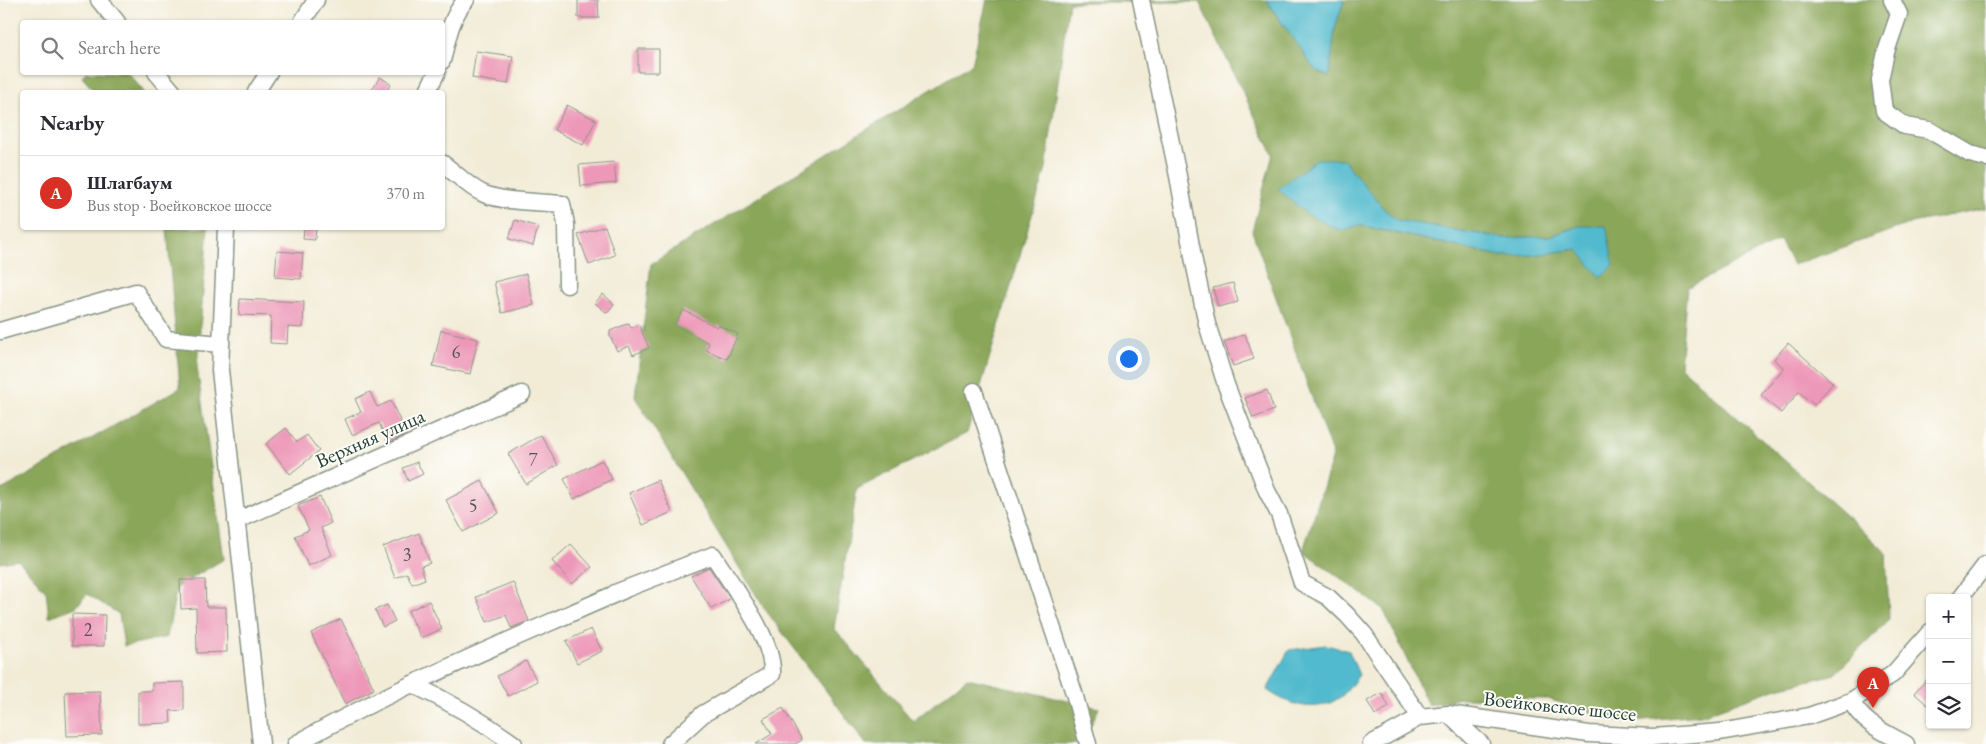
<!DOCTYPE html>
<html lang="en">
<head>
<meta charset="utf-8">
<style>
  :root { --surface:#fff; --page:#f7f7f7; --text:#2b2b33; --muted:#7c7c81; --line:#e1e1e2; --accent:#d93025 }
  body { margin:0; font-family:"EB Garamond",serif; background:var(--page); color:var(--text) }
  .controls { position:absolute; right:15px; bottom:15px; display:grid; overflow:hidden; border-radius:5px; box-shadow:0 1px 4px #0004 }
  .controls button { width:45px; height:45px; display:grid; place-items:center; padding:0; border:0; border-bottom:1px solid var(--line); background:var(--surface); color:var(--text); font:25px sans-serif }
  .you { position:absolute; left:1128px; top:358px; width:18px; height:18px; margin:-12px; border:4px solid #fff; border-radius:50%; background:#1a73e8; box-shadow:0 0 0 8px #1a73e833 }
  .badge { display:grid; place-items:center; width:32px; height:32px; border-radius:50%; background:var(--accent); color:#fff; font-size:16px; font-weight:700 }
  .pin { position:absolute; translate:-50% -41px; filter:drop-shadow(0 1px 2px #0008) }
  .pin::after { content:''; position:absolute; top:26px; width:18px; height:15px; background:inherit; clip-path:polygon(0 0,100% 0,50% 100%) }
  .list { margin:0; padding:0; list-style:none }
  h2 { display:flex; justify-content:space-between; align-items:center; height:65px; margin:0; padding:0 20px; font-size:21px }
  h2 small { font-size:16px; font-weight:400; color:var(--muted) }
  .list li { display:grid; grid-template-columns:32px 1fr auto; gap:15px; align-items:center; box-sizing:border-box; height:75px; padding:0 20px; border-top:1px solid var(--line) }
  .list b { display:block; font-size:19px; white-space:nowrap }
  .list p { margin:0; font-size:16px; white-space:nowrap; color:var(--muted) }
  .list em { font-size:16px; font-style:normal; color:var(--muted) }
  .icon { flex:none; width:28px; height:28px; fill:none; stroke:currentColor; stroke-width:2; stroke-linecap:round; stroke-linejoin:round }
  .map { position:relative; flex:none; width:1986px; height:744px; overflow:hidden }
  .search { position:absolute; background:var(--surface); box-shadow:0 1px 4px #0004; left:20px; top:20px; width:425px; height:55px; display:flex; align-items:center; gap:12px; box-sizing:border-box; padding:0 18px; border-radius:5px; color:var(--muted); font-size:19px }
  .panel { position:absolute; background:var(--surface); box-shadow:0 1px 4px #0004; left:20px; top:90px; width:425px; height:140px; border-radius:5px }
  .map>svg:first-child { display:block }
</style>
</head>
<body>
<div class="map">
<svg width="1986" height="744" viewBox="0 0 1986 744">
  <rect width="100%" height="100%" fill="#fdfcf7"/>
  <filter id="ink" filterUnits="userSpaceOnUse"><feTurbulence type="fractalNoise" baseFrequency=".02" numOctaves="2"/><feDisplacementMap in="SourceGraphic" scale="10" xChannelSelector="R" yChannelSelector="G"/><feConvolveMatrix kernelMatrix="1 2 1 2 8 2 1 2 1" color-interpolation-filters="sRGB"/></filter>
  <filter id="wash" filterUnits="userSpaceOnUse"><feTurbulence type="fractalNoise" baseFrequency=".0096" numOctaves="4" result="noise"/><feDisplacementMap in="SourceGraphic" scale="20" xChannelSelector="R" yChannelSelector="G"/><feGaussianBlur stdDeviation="1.12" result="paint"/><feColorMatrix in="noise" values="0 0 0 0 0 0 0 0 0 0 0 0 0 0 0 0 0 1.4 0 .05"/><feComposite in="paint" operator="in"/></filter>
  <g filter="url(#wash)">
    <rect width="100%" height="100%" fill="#f2ecd7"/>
    <path fill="#8aa658" stroke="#547246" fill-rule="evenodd" d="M 987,0 L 1266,0 L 1315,70 L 1328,77 L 1335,29 L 1344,0 L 1986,0 L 1986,208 L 1912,223 L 1793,265 L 1780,240 L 1687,288 L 1680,366 L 1886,552 L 1889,620 L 1835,674 L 1774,689 L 1701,715 L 1620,722 L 1548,699 L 1461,698 L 1428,705 L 1383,609 L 1303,551 L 1333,456 L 1252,231 L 1273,154 L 1199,2 L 1069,2 L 1046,168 L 967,433 L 857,489 L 834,628 L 913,721 L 967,678 L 1099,708 L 1082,744 L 866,744 L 764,608 L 635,397 L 651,264 L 972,64 ZM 1383,208 L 1397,220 L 1502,238 L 1550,236 L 1579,226 L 1577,249 L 1534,255 L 1501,256 L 1358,225 Z
      M 86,72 L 128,73 L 144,92 L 95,92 L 82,77 Z
      M 167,228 L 208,228 L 197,367 L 224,559 L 177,587 L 167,637 L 124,646 L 119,614 L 87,594 L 76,607 L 49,617 L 46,591 L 18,560 L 0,563 L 0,491 L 180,388 Z"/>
    <path fill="#51bace" stroke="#387c81" d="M 1266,0 L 1344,0 L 1335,29 L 1329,77 L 1315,70 Z
      M 1317,159 L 1343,159 L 1383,208 L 1397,220 L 1502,238 L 1550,236 L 1579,226 L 1606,226 L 1614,266 L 1600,277 L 1577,249 L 1534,255 L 1501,256 L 1359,225 L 1341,231 L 1307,214 L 1278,189 Z
      M 1326,645 L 1349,651 L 1359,675 C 1353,682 1347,693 1339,698 C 1316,714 1288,705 1267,690 L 1289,650 Z"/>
    <g id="blocks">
      <path fill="#ed98b8" d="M 578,0 L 598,0 L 599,18 L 578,18 Z
        M 638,49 L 659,49 L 659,72 L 638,72 Z
        M 476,51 L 513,56 L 508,84 L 472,78 Z
        M 380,77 L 391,84 L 386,92 L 370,92 Z
        M 567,105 L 596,120 L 583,145 L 554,130 Z
        M 614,162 L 616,183 L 581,186 L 579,165 Z
        M 515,220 L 538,227 L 533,246 L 509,239 Z
        M 605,226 L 615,255 L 589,265 L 578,235 Z
        M 304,228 L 316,228 L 315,240 L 303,239 Z
        M 277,251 L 303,253 L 301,279 L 275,277 Z
        M 526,274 L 534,305 L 502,313 L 494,282 Z
        M 1233,283 L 1238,302 L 1218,307 L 1213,288 Z
        M 603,294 L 614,304 L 607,313 L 595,303 Z
        M 240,299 L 304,302 L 303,328 L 288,327 L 287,344 L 270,343 L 271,316 L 239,315 Z
        M 683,310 L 717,327 L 718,325 L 738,334 L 727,359 L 706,350 L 709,343 L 675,325 Z
        M 629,323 L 631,328 L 639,325 L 649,348 L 633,355 L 629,346 L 617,351 L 610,336 L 610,331 Z
        M 441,330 L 478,339 L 470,374 L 433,366 Z
        M 1245,334 L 1254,359 L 1233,366 L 1224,342 Z
        M 1788,343 L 1833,383 L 1814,405 L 1799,392 L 1781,413 L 1761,395 L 1784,368 L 1774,359 Z
        M 1267,390 L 1274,410 L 1253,418 L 1245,398 Z
        M 370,392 L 377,407 L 391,401 L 406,434 L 388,443 L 379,423 L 352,435 L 345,419 L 361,412 L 355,399 Z
        M 286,428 L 297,442 L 307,435 L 319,451 L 290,474 L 266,444 Z
        M 541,435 L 558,465 L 526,484 L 508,454 Z
        M 602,460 L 612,479 L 574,499 L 564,479 Z
        M 417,462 L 423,474 L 408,481 L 403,468 Z
        M 658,480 L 672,512 L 643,525 L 629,493 Z
        M 482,481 L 499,513 L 463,532 L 446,500 Z
        M 320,497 L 331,523 L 321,528 L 332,555 L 308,566 L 295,536 L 309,530 L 298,506 Z
        M 419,533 L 430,563 L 421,566 L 425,579 L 412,584 L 407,573 L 395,578 L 383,547 Z
        M 571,544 L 592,567 L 572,584 L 552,561 Z
        M 709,567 L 730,599 L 711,609 L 691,576 Z
        M 180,580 L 205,580 L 206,607 L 226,607 L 227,652 L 197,653 L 196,608 L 181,609 Z
        M 513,582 L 529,621 L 511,628 L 506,615 L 487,622 L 476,597 Z
        M 429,601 L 442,629 L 421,638 L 408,611 Z
        M 387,605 L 395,621 L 383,627 L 375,610 Z
        M 72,614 L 105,615 L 104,646 L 72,646 Z
        M 341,619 L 374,689 L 345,704 L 311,633 Z
        M 591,629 L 602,651 L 577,663 L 566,641 Z
        M 526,661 L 537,681 L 508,696 L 497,676 Z
        M 1930,676 L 1930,707 L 1914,693 Z
        M 184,682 L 184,710 L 170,711 L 171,723 L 138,724 L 138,691 L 152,691 L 152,683 Z
        M 100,691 L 102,735 L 67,736 L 65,692 Z
        M 1382,693 L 1389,707 L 1375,715 L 1367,701 Z
        M 783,708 L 802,740 L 795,744 L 756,744 L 772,734 L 763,719 Z"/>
    </g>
  </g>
  <g filter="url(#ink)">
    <use href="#blocks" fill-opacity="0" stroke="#889486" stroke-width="1"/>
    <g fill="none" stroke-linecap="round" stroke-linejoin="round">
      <defs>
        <path id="minor" d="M 99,0 L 117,22
          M 1141,0 L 1178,176 L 1194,262 L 1207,324 L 1226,385 L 1267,491 L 1279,514 L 1302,583 L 1328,597 L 1347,615 L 1364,634 L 1420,717
          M 1892,0 L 1899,14 L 1886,52 L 1880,80 L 1884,111 L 1905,126 L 1929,130 L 1970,154 L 1986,158
          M 302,22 L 316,0
          M 442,61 C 447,40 451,16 466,0
          M 156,72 L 173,92
          M 256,92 L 269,72
          M 427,92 L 437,72
          M 442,163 C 456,173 468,187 484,194 C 508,203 536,201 562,204 L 566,224 L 567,285
          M 226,228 L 220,370 L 261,744
          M 0,331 L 136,292 L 166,339 L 221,344
          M 974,391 L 1074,693 L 1088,744
          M 236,521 L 522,394
          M 615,593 L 713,555 C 732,586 774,638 772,674 L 703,714 L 670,744
          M 1960,598 L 1986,564
          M 412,684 C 450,702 480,719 514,744
          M 1851,701 C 1863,724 1884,732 1906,744
          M 1448,714 L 1481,744
          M 296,744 C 401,684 514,639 624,590
          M 1371,744 L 1420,717 L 1448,714 L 1589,734 L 1653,737 L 1720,732 L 1809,716 L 1851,701 L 1893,674 L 1930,632"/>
      </defs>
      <use href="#minor" stroke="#889486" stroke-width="19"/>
      <use href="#minor" stroke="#fff" stroke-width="16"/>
    </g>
  </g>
  <g text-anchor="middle" stroke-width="4" stroke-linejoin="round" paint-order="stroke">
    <g font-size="18" fill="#525455">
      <text x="456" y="358">6</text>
      <text x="533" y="466">7</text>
      <text x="473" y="512">5</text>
      <text x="407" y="561">3</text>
      <text x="88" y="636">2</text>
    </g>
    <g font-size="20" fill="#1f3d34" stroke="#fdfcf7">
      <text transform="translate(370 438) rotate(-24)" y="7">Верхняя улица</text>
      <text transform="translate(1560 706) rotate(6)" y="7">Воейковское шоссе</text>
    </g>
  </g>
</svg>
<div class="controls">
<button>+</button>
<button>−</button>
<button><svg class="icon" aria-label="layers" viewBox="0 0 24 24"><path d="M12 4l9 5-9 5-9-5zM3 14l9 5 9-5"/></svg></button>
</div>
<div class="you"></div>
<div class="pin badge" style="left:1873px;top:708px">A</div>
<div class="search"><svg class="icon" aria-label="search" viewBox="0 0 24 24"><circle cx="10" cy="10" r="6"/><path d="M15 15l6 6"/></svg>Search here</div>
<section class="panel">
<h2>Nearby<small></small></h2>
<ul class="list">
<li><span class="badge">A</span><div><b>Шлагбаум</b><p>Bus stop · Воейковское шоссе</p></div><em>370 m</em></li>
</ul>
</section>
</div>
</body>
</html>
